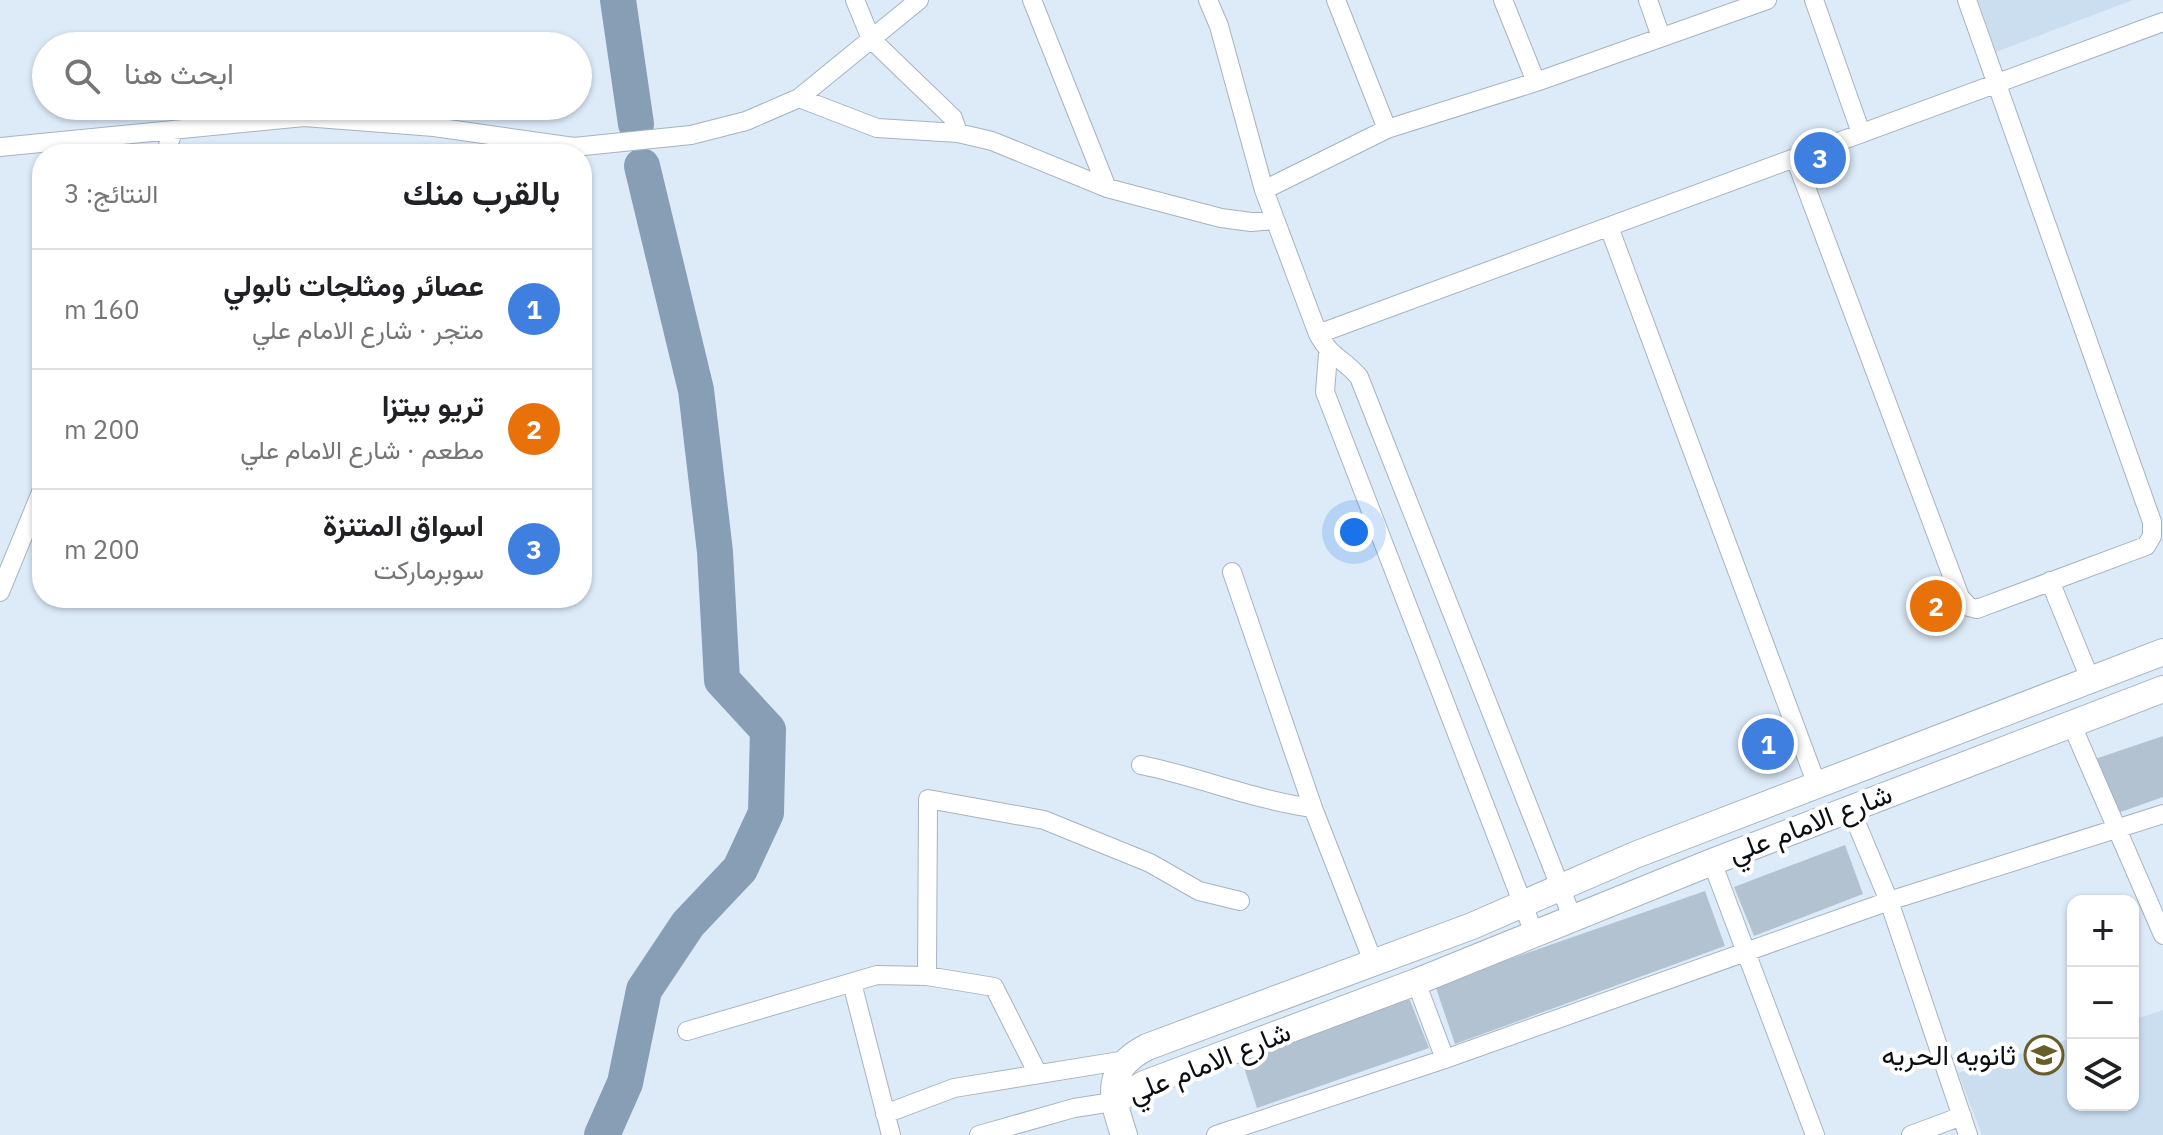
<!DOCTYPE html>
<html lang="ar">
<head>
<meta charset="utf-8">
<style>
  :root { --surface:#fff; --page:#f6f6f6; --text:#202124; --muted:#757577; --line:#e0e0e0; --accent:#685e2a }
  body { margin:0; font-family:"IBM Plex Sans",Vazirmatn,sans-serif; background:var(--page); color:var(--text); direction:rtl }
  .controls { position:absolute; right:24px; bottom:24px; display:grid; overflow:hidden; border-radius:16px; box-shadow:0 2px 6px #0004 }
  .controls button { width:72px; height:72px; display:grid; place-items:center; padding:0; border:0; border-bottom:2px solid var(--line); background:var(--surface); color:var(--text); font:40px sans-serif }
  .you { position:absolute; left:1354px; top:532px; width:28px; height:28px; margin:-20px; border:6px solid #fff; border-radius:50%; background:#1a73e8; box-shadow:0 0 0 12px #1a73e833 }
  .badge { display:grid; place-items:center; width:52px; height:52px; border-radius:50%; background:var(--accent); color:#fff; font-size:26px; font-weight:700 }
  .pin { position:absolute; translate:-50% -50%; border:4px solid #fff; box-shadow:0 2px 8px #0006 }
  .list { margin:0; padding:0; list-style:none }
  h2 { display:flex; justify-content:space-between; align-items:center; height:104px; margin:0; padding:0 32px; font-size:34px }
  h2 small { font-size:26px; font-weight:400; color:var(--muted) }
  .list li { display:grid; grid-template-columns:52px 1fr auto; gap:24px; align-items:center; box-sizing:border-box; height:120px; padding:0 32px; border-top:2px solid var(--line) }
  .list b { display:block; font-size:30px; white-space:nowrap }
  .list p { margin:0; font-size:26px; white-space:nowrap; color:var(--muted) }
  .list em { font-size:26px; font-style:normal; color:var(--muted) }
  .icon { flex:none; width:44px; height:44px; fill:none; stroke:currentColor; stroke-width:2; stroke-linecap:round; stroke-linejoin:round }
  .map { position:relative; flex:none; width:2163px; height:1135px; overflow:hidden; direction:ltr }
  .search { position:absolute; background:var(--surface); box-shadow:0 2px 6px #0004; left:32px; top:32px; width:560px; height:88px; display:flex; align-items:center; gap:20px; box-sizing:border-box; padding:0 28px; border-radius:44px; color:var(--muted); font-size:30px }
  .panel { position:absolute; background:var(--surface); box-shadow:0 2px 6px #0004; left:32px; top:144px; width:560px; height:464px; border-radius:32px; direction:rtl }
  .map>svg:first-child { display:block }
</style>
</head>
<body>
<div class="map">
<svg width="2163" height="1135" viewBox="0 0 2163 1135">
  <rect width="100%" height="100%" fill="#ddebf9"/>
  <path fill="#cadef0" d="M 1978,0 L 2133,0 L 1996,52 Z
    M 2163,1010 L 2163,1135 L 1982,1135 L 1958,1073 L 2073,1038 L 2073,1105 L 2133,1105 L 2133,1020 Z"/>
  <path fill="#b3c2d1" d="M 2163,736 L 2163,797 L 2115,814 L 2095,759 Z
    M 1845,845 L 1863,894 L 1754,936 L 1734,887 Z
    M 1705,891 L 1725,946 L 1455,1044 L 1435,985 Z
    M 1409,998 L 1429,1048 L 1257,1108 L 1240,1055 Z"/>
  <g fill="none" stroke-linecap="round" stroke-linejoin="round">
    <path stroke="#879eb5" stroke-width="36" d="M 618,0 L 636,124
      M 602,1135 L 625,1083 L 644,990 L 688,924 L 740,869 L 766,813 L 768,730 L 722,680 L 715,552 L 696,390 L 642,166"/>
    <defs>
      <path id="street" d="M 855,0 L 871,39 L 953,118 L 958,133
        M 1032,0 L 1107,188
        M 1208,0 L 1219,26 L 1264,190 L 1318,334 C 1331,358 1343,358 1359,377 L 1572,917
        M 1336,0 L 1387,129
        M 1503,0 L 1536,82
        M 1648,0 L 1661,37
        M 1814,0 L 1861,133
        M 799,98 L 877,128 L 958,133 L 992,141 L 1107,188 L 1221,218 L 1251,222 L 1275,220
        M 0,147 L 304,117 L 434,127 L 574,147 L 691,135 L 746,121 L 799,98 L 919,0
        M 165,154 L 173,132
        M 1795,158 L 1960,597 L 1969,607 L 1977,609 L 2146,546 L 2152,536 L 2152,522 L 1967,0
        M 1264,190 L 1387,129 L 1536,82 L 1767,0
        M 1609,227 L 1817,785
        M 1318,334 L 2163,22
        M 1328,354 L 1325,392 L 1534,933
        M 1232,572 L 1313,808 L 1374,964
        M 2050,581 L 2090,679
        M 0,592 L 42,490
        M 2071,723 L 2163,935
        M 1141,765 C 1200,777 1254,800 1313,808
        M 1850,808 L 1889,901 L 1968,1135
        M 1712,862 L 1815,1135
        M 927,976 L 928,799 L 1044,820 L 1150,863 L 1199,891 L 1240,901
        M 1416,982 L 1445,1059
        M 852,983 L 891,1135
        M 687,1031 L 877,975 L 927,976 L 994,987 L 1038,1074
        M 885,1114 L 954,1088 L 1126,1060
        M 979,1135 L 1074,1108 L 1113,1102
        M 1216,1135 L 1445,1059 L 1889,901 L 2163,814
        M 1911,1135 L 1962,1116"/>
      <path id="secondary" d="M 1113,1102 L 1144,1084 L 1416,982 L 1712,862 L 2163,689
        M 1124,1135 C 1111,1096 1104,1069 1147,1047 L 1472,926 L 1635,855 L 2163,652"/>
    </defs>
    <use href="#street" stroke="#a5b3c0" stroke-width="20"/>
    <use href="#secondary" stroke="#a5b3c0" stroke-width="28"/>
    <use href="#street" stroke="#fff" stroke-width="18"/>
    <use href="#secondary" stroke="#fff" stroke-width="26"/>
  </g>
  <defs>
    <symbol id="school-ring" viewBox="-11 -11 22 22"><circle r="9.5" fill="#fff" stroke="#685e2a" stroke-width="1.5"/><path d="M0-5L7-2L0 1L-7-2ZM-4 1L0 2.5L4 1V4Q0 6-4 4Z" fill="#685e2a"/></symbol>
  </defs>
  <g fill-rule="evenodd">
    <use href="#school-ring" x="2022" y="1033" width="44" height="44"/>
  </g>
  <g text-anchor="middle" stroke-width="8" stroke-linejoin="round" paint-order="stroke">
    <g font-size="28" fill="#0b0f14" stroke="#fff">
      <text transform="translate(1810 823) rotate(-21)" y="10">شارع الامام علي</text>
      <text transform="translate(1209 1062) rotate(-22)" y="10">شارع الامام علي</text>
    </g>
    <g font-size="28" fill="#0b0f14" stroke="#fff" text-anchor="end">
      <text x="2016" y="1065">ثانويه الحريه</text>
    </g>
  </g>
</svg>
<div class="controls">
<button>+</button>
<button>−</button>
<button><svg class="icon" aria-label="layers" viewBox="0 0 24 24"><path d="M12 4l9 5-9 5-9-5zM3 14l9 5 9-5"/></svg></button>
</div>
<div class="you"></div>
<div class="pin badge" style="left:1768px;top:744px;background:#3f7fe0">1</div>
<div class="pin badge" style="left:1936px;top:606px;background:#e8710a">2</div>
<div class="pin badge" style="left:1820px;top:158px;background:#3f7fe0">3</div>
<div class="search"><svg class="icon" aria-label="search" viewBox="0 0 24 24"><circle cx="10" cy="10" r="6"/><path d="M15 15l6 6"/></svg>ابحث هنا</div>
<section class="panel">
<h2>بالقرب منك<small>النتائج: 3</small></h2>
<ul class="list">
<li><span class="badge" style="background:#3f7fe0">1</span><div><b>عصائر ومثلجات نابولي</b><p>متجر · شارع الامام علي</p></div><em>160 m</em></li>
<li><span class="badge" style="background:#e8710a">2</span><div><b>تريو بيتزا</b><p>مطعم · شارع الامام علي</p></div><em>200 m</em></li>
<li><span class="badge" style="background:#3f7fe0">3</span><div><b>اسواق المتنزة</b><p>سوبرماركت</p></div><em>200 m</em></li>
</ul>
</section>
</div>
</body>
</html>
